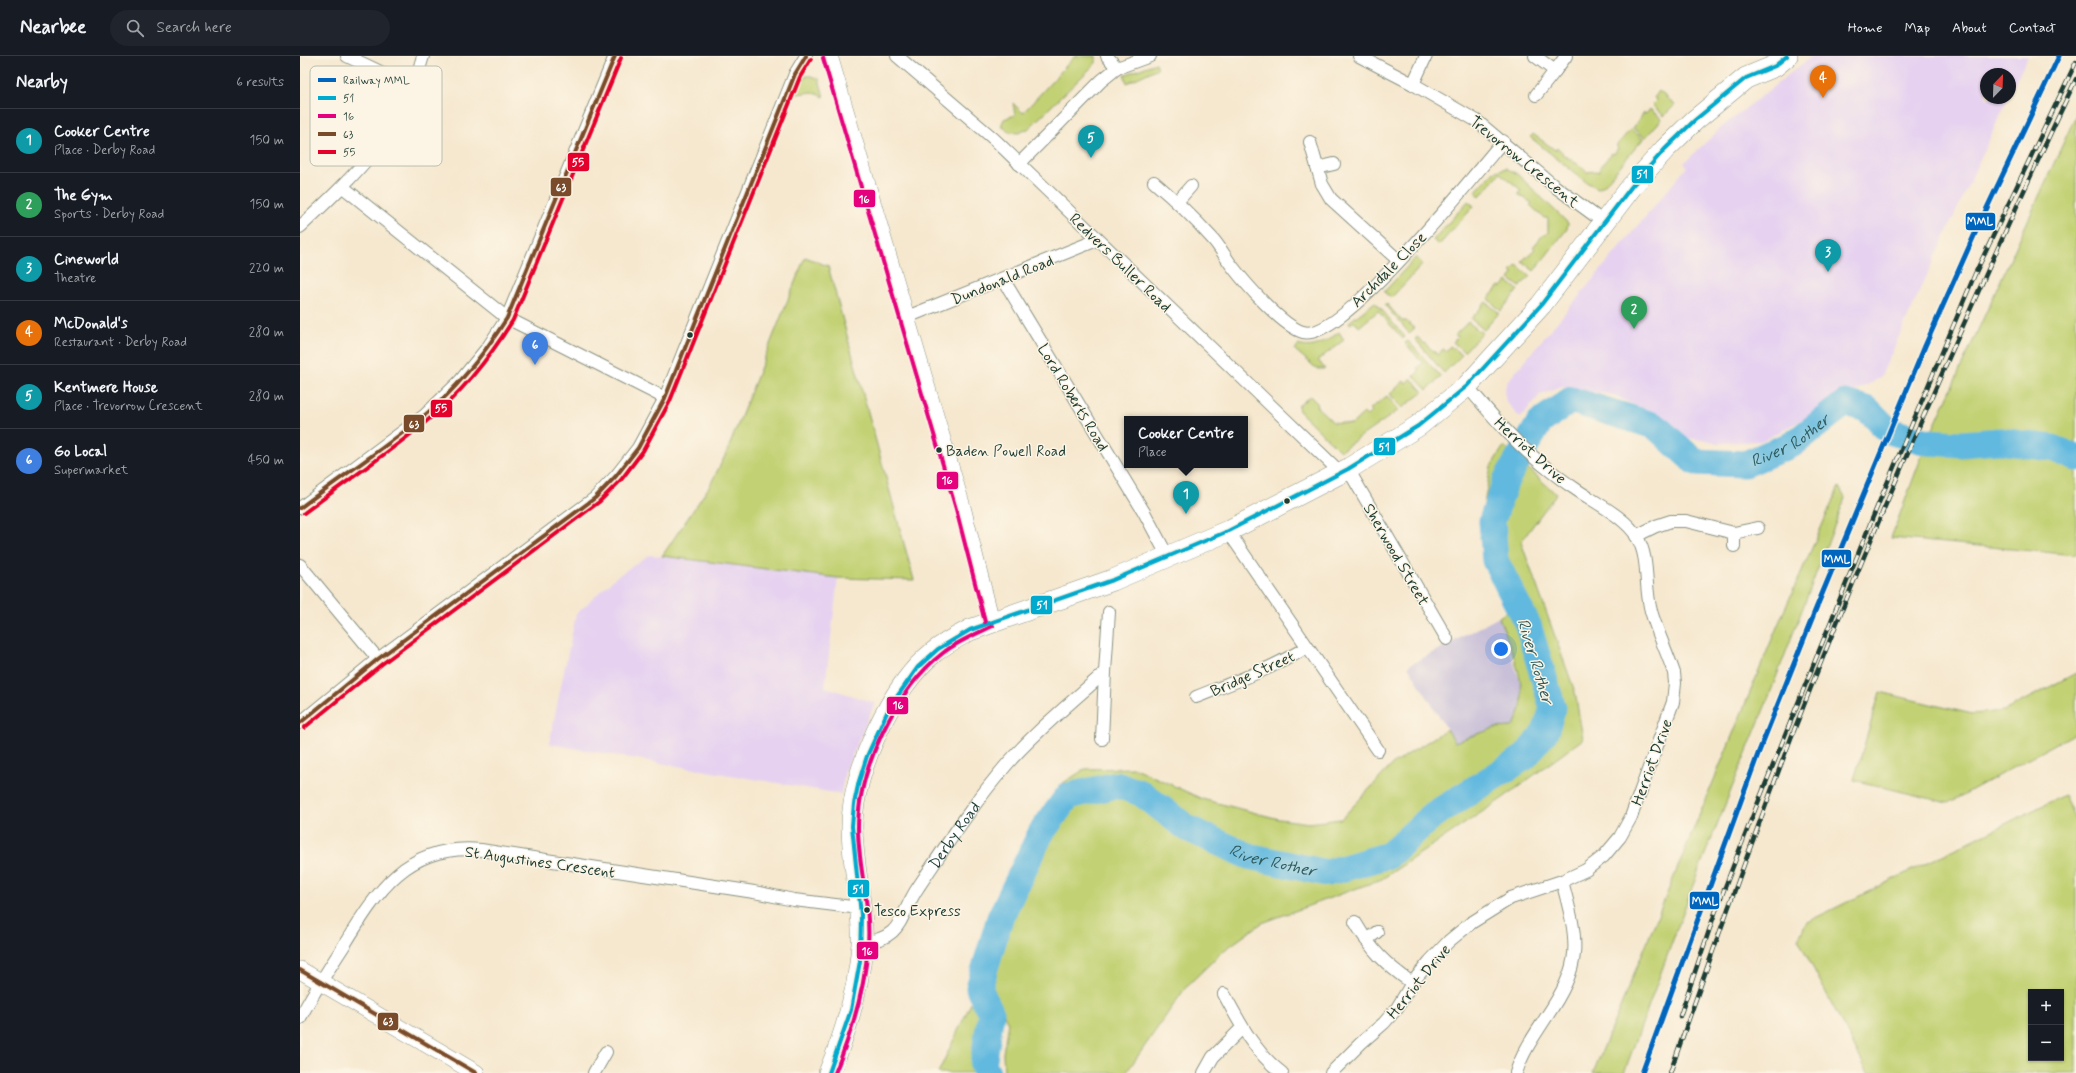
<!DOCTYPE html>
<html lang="en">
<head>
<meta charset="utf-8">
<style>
  :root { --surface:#171b24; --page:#20242c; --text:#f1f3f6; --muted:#9ea1a6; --line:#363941; --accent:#d1495b }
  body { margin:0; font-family:Mynerve,sans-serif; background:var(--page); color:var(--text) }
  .controls { position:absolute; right:12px; bottom:12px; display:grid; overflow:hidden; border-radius:0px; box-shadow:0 1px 3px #0004 }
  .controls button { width:36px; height:36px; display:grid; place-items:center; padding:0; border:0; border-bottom:1px solid var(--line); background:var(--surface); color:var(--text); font:20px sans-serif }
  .compass { position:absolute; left:1680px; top:12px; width:36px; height:36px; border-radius:50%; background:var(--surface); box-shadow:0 1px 3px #0004; rotate:23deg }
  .you { position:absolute; left:1201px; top:593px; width:14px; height:14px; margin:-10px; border:3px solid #fff; border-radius:50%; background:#1a73e8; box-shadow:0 0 0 6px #1a73e833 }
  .badge { display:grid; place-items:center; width:26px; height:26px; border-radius:50%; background:var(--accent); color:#fff; font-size:13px; font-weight:700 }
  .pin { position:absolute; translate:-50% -33px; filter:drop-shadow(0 1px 2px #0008) }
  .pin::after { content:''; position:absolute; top:21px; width:14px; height:12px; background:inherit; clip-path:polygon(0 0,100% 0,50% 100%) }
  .popup { position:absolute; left:824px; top:360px; width:124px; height:52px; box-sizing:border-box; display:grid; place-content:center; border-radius:0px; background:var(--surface); filter:drop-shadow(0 1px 3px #0005); font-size:13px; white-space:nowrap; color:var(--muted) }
  .popup b { font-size:15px; color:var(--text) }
  .popup::after { content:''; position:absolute; left:50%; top:100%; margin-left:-8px; border:8px solid transparent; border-top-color:var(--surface) }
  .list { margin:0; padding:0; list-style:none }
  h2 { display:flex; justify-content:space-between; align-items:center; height:52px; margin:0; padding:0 16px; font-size:17px }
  h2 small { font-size:13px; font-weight:400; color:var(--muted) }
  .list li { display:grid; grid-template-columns:26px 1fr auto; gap:12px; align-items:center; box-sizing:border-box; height:64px; padding:0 16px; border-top:1px solid var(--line) }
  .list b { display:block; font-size:15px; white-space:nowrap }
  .list p { margin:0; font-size:13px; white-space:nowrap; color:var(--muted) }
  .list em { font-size:13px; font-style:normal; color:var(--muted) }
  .icon { flex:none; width:22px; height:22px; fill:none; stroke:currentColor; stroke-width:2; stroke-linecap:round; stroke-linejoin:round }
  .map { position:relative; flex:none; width:1776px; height:1017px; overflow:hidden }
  header { display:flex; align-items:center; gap:24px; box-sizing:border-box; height:56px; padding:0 20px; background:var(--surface); border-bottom:1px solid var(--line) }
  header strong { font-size:19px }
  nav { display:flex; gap:22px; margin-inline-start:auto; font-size:14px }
  .search { width:280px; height:36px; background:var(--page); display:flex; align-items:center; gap:10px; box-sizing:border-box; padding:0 14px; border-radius:22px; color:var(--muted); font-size:15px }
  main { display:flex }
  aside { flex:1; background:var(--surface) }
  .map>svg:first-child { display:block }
</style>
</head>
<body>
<header>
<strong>Nearbee</strong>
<div class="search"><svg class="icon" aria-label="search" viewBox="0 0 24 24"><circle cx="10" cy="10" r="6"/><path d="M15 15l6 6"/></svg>Search here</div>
<nav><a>Home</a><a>Map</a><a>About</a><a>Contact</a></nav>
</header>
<main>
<aside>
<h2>Nearby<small>6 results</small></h2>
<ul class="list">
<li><span class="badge" style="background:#0f9aa8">1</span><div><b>Cooker Centre</b><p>Place · Derby Road</p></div><em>150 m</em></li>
<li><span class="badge" style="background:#2e9e5b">2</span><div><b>The Gym</b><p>Sports · Derby Road</p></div><em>150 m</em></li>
<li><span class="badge" style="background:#0f9aa8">3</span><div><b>Cineworld</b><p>Theatre</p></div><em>220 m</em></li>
<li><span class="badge" style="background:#e8710a">4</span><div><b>McDonald's</b><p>Restaurant · Derby Road</p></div><em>280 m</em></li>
<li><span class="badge" style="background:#0f9aa8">5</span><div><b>Kentmere House</b><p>Place · Trevorrow Crescent</p></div><em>280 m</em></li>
<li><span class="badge" style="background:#3f7fe0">6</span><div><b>Go Local</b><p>Supermarket</p></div><em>450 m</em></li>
</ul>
</aside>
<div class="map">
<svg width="1776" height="1017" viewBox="0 0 1776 1017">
  <rect width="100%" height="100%" fill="#fcf5e5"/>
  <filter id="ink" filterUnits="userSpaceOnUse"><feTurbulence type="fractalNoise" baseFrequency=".025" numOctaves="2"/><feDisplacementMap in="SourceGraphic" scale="8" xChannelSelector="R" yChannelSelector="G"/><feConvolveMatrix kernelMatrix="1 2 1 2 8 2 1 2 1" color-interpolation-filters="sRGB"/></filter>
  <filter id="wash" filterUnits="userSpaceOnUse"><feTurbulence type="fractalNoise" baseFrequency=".012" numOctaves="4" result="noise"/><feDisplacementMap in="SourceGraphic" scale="16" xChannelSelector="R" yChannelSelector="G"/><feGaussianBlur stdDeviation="0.9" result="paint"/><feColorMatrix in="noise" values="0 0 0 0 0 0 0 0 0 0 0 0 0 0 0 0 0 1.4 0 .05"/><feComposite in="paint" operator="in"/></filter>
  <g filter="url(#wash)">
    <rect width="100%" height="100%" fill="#f6e8cf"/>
    <path fill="#e6d2f0" d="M 1512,0 L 1728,0 L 1710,38 L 1710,18 L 1686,18 L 1686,42 L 1708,42 L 1580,322 L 1462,385 L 1418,387 L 1383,381 L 1372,368 L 1314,339 L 1261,331 L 1240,339 L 1220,362 L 1206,346 L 1204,335 L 1207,326 L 1387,111 L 1384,107 L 1422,71 Z
      M 349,499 L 538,522 L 525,631 L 575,647 L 545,715 L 541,738 L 249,688 L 276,558 L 316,521 Z"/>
    <path fill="#c8bfd8" d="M 1199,561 L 1222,632 L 1219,663 L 1212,671 L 1195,672 L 1155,686 L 1108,610 Z"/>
    <path fill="#c2d173" stroke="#708754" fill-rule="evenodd" d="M 775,0 L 796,0 L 796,7 L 728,73 L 719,77 L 710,76 L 701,70 L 704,63 L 715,59 L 713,47 L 723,57 Z
      M 856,7 L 858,12 L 827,27 L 824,19 Z
      M 506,20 L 511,20 L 519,23 L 524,41 L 512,36 L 497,38 L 500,28 Z
      M 1359,35 L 1375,49 L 1364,60 L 1352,49 L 1357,44 L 1354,42 Z
      M 1350,53 L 1362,63 L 1345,82 L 1333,72 L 1344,57 L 1346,58 Z
      M 1776,59 L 1776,499 L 1591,482 L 1627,386 Z
      M 1331,73 L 1343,83 L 1304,129 L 1298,132 L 1286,126 L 1230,81 L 1233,78 L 1255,94 L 1257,91 L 1263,97 L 1262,98 L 1285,113 L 1286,116 L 1300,115 L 1300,111 L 1312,97 L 1314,98 L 1318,92 L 1316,90 Z
      M 1206,112 L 1217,118 L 1268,167 L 1267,173 L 1234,215 L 1222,205 L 1235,193 L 1233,191 L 1242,180 L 1248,177 L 1248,162 L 1244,162 L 1230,149 L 1232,147 L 1218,138 L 1221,134 L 1200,117 L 1180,140 L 1175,136 L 1193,116 Z
      M 1168,145 L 1174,150 L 1139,189 L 1133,184 Z
      M 505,201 L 528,210 L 614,524 L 538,522 L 362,500 L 409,431 L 426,398 Z
      M 1116,201 L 1123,208 L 1091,242 L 1084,236 Z
      M 1217,209 L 1230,220 L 1220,231 L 1209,223 L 1213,218 L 1211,215 Z
      M 1207,225 L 1218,234 L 1201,255 L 1188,243 L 1199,230 L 1202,231 Z
      M 1075,246 L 1105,281 L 1103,283 L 1078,255 L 1059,271 L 1055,265 L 1050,268 L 1049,266 Z
      M 1186,246 L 1199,257 L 1184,274 L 1171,263 Z
      M 1086,247 L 1102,265 L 1106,265 L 1115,272 L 1109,277 L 1085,249 Z
      M 1168,266 L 1182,277 L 1164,296 L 1153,286 L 1158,281 L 1155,279 Z
      M 1039,276 L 1044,284 L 1018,304 L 1025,313 L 1017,313 L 995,294 L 998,289 C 1014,294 1026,286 1039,276 Z
      M 1117,281 L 1138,299 L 1143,293 L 1146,295 L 1150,290 L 1162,299 L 1144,317 L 1115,283 Z
      M 1108,285 L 1141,321 L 1127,334 L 1114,320 L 1119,315 L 1117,312 L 1123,307 L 1105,287 Z
      M 1111,322 L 1123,336 L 1102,352 L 1090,338 L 1104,325 L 1106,327 Z
      M 1010,340 L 1018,348 L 1016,350 L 1033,366 L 1052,368 L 1064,357 L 1067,360 L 1072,355 L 1070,353 L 1087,340 L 1099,354 L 1040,395 L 999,355 L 998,350 Z
      M 1204,390 L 1256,438 L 1221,486 L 1275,636 L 1283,683 L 1203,742 L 1082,823 L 962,867 L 923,895 L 886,931 L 826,1017 L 704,1017 L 703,997 L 708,967 L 693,936 L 687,931 L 708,868 L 746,784 L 772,747 L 760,729 L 785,713 L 835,712 L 902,743 L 979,763 L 1009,767 L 1041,763 L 1093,708 L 1147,673 L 1155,686 L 1195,672 L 1212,671 C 1236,642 1210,592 1199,561 L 1210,554 L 1185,501 L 1181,464 L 1191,410 Z
      M 1539,431 L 1545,442 L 1466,648 L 1399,813 L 1324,1017 L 1293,1017 L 1477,571 Z
      M 1776,617 L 1776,677 L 1648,747 L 1554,724 L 1580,636 L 1672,658 L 1704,655 Z
      M 1764,739 L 1776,765 L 1776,1017 L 1568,1017 L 1498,883 L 1507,866 ZM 1731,936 L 1761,936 L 1761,1002 L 1731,1002 Z
      M 673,943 L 683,959 L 674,1010 L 677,1017 L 638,1017 Z"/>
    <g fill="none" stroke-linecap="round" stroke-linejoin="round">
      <path stroke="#62b9df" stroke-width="27" id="s1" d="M 687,1017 L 683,1009 L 691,957 L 679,932 L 700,862 L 741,777 L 768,740 L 817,729 L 841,737 L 887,772 L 948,800 L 1027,817 L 1089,799 L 1133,759 L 1225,701 L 1245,676 L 1253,652 L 1228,569 L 1195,504 L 1192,465 L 1206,424 L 1240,366 L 1271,344 L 1355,370 L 1395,406 L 1445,408 L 1493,388 L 1545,347 L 1567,353 L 1589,375 L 1627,386 L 1661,388 L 1700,385 L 1752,392 L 1776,402"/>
    </g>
  </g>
  <g filter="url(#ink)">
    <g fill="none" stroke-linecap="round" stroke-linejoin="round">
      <defs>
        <g id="street">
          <path d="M 47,0 L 112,31"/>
          <path d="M 597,0 L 694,83 L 1041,417"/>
          <path d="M 807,0 L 817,12"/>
          <path d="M 1059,0 L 1113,28 L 1177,65 L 1253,129 L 1305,167"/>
          <path d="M 1235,0 L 1255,15 L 1266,0"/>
          <path d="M 1113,28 L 1126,0"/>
          <path d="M 1236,39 L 1255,15"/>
          <path d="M 1010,86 L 1022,128 L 1031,143 L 1098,204"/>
          <path d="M 719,108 L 801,25 L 817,12 L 850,0"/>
          <path d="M 1017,112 L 1034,108"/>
          <path d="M 854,126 C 874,143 893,161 911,181 C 919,189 925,201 932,210 C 945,227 982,270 1003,276 C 1041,287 1176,117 1203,85"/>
          <path d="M 43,131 L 207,262 L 365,342"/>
          <path d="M 877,146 L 891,130"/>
          <path d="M 0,171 C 54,120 103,75 123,0"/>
          <path d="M 703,223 L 844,456 L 868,501"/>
          <path d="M 607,261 L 797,184"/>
          <path d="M 1048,413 L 1147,583"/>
          <path d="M 0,452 L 125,359 L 160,325 L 188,291 L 207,262 L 315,0"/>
          <path d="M 928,475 L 1078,694"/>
          <path d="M 1336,480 L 1356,470 L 1371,465 L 1386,465 L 1434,477 L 1458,472"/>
          <path d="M 1434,490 L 1434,477"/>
          <path d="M 0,509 L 78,603"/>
          <path d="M 896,641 C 934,626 972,613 1007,591"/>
          <path d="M 0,667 L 78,603 L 295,442 L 316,420 L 338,392 L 365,342 L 495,18 L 506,0"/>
          <path d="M 802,683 L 805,616"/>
          <path d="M 1055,866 C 1072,895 1084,907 1112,927"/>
          <path d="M 1066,884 L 1077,876"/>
          <path id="s2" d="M 562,887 C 605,882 598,860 619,830 C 647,788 675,745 708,707 C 737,674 772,646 805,616 L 809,556"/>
          <path d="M 924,938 C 939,966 955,997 982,1017"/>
          <path d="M 0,962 C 13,937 28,914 43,891 C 78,834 107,787 181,794 L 454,836 L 494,844 L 560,852"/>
          <path d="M 294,1017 L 306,996"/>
          <path d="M 904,1017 L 913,1001 L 942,972"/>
          <path d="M 1031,1017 L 1061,987 L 1084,967 L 1097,952 L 1112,927 L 1130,905 L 1149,885 L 1171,867 L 1211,842 L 1262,825 L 1286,814 L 1304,800 L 1320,781 L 1331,761 L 1373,646 L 1375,627 L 1374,617 C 1367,596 1357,576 1351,555 C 1344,530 1350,503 1337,481 C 1326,461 1292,445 1274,432 C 1263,425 1253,417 1243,409 C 1214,386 1190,357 1167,330"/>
          <path d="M 1216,1017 C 1222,997 1234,980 1245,963 C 1283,907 1279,888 1262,825"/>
        </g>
        <path id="secondary" d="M 529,0 L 662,451 L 691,565
          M 0,914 L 176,1017"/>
        <path id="highway" d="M 529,1017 C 546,976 559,933 562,888 C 564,849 552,810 552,770 C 552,716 591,630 634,596 C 645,587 657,581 670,574 L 813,524 L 928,475 L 1048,413 L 1118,370 L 1167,330 L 1241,249 L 1332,130 L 1365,93 L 1395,64 L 1446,22 L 1475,10 L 1487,0"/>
      </defs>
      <use href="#street" stroke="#8a9282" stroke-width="14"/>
      <use href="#secondary" stroke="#8a9282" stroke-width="18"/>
      <use href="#highway" stroke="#8a9282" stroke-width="22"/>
      <use href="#street" stroke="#fff" stroke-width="12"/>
      <use href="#secondary" stroke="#fff" stroke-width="17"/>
      <use href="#highway" stroke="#fff" stroke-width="21"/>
      <defs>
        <path id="rail" d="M 1380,960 L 1415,857 L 1449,769 L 1570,468 L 1675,218 L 1776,6
          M 1370,1017 C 1409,905 1449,793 1491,682 C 1578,459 1674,239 1776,23"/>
      </defs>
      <use href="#rail" stroke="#1f3d34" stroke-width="4.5"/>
      <use href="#rail" stroke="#fcf5e5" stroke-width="3" stroke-dasharray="9" stroke-linecap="butt"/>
      <defs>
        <path id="bus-1" d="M 529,1017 L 551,954 L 560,905 L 561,859 L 552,770 L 554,748 L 559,725 L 567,700 L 589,652 L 618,611 L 638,593 L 670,574 L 813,524 L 928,475 L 1048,413 L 1118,370 L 1167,330 L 1241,249 L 1332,130 L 1365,93 L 1395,64 L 1446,22 L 1475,10 L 1487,0"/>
        <path id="bus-2" d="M 523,2 L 656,453 L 685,566
          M 535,1017 C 552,976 565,933 568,889 C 571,849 558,811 558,772 C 558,713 596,633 643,597 C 658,585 676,578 693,570"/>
        <path id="bus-3" d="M 0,452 C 41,421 85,392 125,359 C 158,332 184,298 207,262 L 315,0
          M 0,667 L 78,603 L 295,442 L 316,420 L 338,392 L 365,342 L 495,18 L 506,0
          M 0,914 L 176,1017"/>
        <path id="bus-4" d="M 4,457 C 45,426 89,397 128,364 C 162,337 190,301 213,264 L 321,2
          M 4,672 L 82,608 L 299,446 L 321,424 L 343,395 L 370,345 L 500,21 L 511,3"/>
      </defs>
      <use href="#bus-1" stroke="#fcf5e5" stroke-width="7"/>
      <use href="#bus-2" stroke="#fcf5e5" stroke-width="7"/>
      <use href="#bus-3" stroke="#fcf5e5" stroke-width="7"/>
      <use href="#bus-4" stroke="#fcf5e5" stroke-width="7"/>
      <use href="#bus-1" stroke="#00a9ce" stroke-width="4"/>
      <use href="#bus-2" stroke="#e5007d" stroke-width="4"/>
      <use href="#bus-3" stroke="#7a4b2a" stroke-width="4"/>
      <use href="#bus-4" stroke="#e4002b" stroke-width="4"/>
      <defs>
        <path id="rail-1" d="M 1342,1017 L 1458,698 L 1515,555 L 1625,290 L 1677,173 L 1759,0"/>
      </defs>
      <use href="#rail-1" stroke="#fcf5e5" stroke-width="8"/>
      <use href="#rail-1" stroke="#0065bd" stroke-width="5"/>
    </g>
  </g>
  <g fill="#1f3d34" stroke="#fcf5e5" stroke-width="1.5">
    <circle cx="390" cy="279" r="3.5"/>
    <circle cx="639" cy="394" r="3.5"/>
    <circle cx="987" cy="445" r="3.5"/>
    <circle cx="567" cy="854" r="3.5"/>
  </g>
  <g text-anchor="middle" stroke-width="3" stroke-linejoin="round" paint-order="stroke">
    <g font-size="15" fill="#1f3d34" stroke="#fcf5e5" text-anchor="start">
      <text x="646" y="400">Baden Powell Road</text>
      <text x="574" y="860">Tesco Express</text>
    </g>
    <g font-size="16" fill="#1f3d34" stroke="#fcf5e5">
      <text transform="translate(1225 105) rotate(39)" y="6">Trevorrow Crescent</text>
      <text transform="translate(821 206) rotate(44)" y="6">Redvers Buller Road</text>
      <text transform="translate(1088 213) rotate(-45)" y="6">Archdale Close</text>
      <text transform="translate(702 223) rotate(-22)" y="6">Dundonald Road</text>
      <text transform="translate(774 341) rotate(59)" y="6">Lord Roberts Road</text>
      <text transform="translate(1231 394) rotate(42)" y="6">Herriot Drive</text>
      <text transform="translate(1097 498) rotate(60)" y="6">Sherwood Street</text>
      <text transform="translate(952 617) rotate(-24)" y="6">Bridge Street</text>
      <text transform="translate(1351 706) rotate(-70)" y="6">Herriot Drive</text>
      <text dy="6" stroke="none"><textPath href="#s2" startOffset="148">Derby Road</textPath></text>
      <text transform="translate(240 805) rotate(8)" y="6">St Augustines Crescent</text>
      <text transform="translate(1118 925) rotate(-51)" y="6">Herriot Drive</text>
    </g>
    <g font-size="17" font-style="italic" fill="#305c5f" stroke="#fcf5e5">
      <text dy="6" stroke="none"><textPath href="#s1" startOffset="1464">River Rother</textPath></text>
      <text transform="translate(1236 605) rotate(73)" y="6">River Rother</text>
      <text dy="6" stroke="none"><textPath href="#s1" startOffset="528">River Rother</textPath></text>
    </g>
  </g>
  <rect x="10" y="10" width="132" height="100" rx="6" fill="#fcf5e5" stroke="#babeb0" stroke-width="1"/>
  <rect x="18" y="22" width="18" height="4" fill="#0065bd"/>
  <rect x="18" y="40" width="18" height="4" fill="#00a9ce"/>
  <rect x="18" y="58" width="18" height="4" fill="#e5007d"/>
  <rect x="18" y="76" width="18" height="4" fill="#7a4b2a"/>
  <rect x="18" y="94" width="18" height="4" fill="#e4002b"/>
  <g font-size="11" fill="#1f3d34">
    <text x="43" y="28">Railway MML</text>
    <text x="43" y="46">51</text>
    <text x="43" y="64">16</text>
    <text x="43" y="82">63</text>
    <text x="43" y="100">55</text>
  </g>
  <g stroke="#fcf5e5" stroke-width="1.5">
    <rect x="267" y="96" width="23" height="20" rx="4" fill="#e4002b"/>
    <rect x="1331" y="109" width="23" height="19" rx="4" fill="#00a9ce"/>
    <rect x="250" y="121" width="22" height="20" rx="4" fill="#7a4b2a"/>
    <rect x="553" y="133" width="23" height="19" rx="4" fill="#e5007d"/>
    <rect x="1665" y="156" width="31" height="19" rx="4" fill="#0065bd"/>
    <rect x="130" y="343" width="23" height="19" rx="4" fill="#e4002b"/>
    <rect x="103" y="358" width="22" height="19" rx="4" fill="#7a4b2a"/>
    <rect x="1073" y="381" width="23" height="19" rx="4" fill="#00a9ce"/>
    <rect x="636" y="415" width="23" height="19" rx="4" fill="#e5007d"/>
    <rect x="1521" y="493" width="31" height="19" rx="4" fill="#0065bd"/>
    <rect x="730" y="539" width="23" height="20" rx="4" fill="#00a9ce"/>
    <rect x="586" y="640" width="23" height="19" rx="4" fill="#e5007d"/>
    <rect x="547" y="823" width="23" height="19" rx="4" fill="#00a9ce"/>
    <rect x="1389" y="835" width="31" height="19" rx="4" fill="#0065bd"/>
    <rect x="556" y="885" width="23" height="19" rx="4" fill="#e5007d"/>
    <rect x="77" y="956" width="22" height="19" rx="4" fill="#7a4b2a"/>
  </g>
  <g font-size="11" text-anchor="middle" font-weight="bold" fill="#fff">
    <text x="278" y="110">55</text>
    <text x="1342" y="122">51</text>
    <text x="261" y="135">63</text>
    <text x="564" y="147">16</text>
    <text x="1680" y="169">MML</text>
    <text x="141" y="356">55</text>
    <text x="114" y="372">63</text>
    <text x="1084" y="395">51</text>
    <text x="647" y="428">16</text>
    <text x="1537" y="507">MML</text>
    <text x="742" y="553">51</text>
    <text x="598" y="653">16</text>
    <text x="558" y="837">51</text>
    <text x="1405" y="849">MML</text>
    <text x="567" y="899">16</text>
    <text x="88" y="969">63</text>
  </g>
</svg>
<div class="controls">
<button>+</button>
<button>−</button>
</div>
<svg class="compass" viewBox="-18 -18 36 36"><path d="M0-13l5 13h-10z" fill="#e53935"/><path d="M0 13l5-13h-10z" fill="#9ea1a6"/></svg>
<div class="you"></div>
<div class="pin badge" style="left:886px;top:458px;background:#0f9aa8">1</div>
<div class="popup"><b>Cooker Centre</b>Place</div>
<div class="pin badge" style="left:1334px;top:273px;background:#2e9e5b">2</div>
<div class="pin badge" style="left:1528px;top:216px;background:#0f9aa8">3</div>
<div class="pin badge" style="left:1523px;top:42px;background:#e8710a">4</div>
<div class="pin badge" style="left:791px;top:102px;background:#0f9aa8">5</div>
<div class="pin badge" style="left:235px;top:309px;background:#3f7fe0">6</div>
</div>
</main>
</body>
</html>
